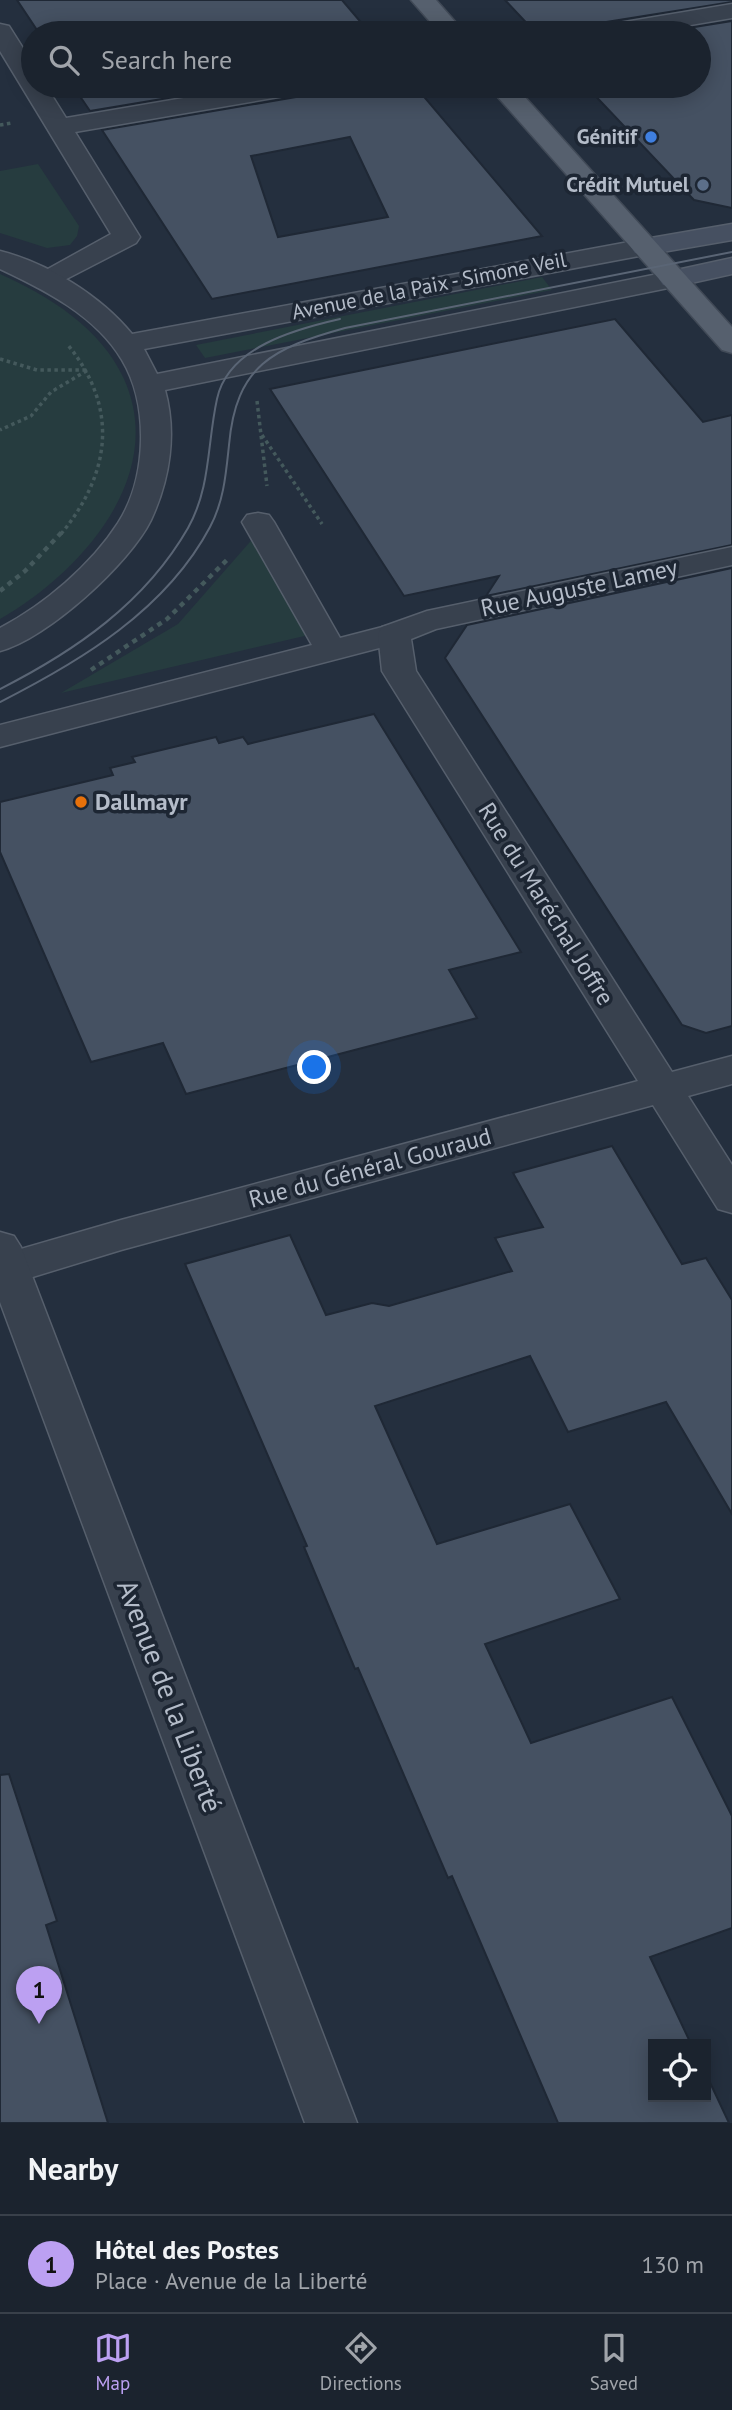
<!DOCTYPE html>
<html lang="en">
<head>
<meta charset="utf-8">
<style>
  :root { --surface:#1b232e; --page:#282f3a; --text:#f1f3f6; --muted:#a0a4aa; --line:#39404a; --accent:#bca0f2 }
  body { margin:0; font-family:"PT Sans",sans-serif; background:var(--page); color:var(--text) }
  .controls { position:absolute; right:21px; bottom:21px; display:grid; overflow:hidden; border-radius:0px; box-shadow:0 4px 18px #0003 }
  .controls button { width:63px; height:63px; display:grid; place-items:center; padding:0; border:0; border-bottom:2px solid var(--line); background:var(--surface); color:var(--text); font:35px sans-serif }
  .you { position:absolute; left:315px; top:1068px; width:24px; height:24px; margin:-18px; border:5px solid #fff; border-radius:50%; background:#1a73e8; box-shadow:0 0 0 10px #1a73e833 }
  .badge { display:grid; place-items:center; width:46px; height:46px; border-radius:50%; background:var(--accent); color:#111; font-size:23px; font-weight:700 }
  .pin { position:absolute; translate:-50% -58px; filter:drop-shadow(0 2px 4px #0008) }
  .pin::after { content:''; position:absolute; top:37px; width:24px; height:21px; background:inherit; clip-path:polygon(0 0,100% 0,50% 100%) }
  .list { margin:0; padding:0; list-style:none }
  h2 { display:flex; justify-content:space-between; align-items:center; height:91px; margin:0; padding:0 28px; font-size:30px }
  h2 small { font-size:23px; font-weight:400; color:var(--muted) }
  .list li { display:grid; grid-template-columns:46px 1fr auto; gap:21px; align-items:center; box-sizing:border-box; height:98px; padding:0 28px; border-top:2px solid var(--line) }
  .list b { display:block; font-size:26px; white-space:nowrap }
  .list p { margin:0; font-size:23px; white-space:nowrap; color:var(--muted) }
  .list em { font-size:23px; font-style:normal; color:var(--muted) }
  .icon { flex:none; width:38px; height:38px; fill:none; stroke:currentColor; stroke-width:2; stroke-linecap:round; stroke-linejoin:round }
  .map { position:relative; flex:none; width:732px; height:2123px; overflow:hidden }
  .search { position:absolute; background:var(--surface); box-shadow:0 4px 18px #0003; left:21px; right:21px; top:21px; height:77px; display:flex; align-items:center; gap:18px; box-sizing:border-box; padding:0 24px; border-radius:38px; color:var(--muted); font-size:26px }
  .sheet { height:189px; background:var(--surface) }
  nav { display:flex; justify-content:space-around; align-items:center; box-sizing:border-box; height:98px; border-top:2px solid var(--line); background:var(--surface); font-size:19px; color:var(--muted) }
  nav a { display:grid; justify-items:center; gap:4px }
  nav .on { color:var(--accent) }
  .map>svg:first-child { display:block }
</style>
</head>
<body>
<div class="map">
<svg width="732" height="2123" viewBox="0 0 732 2123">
  <rect width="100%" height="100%" fill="#242f3e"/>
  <path fill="#263c3f" d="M 38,164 L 79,226 L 77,236 L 70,245 L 47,248 L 0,233 L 0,171 Z
    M 0,274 C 49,296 101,328 124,379 C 168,477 79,574 0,619 Z
    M 542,277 L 552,290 L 205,358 L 196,345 Z
    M 256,535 L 313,634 L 61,693 L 178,624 Z"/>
  <path fill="#455162" stroke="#1f2835" stroke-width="2" fill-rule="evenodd" d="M 17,0 L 342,0 L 370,33 L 39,33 Z
    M 505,0 L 732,0 L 732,2 L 600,23 L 591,25 L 586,33 L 536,33 Z
    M 732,21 L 732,208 L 694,200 L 586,86 L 699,86 L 699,33 L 657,33 Z
    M 73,86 L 240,86 L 90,111 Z
    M 312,86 L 415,86 L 542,236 L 212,299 L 102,130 L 296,97 L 307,93 ZM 350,137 L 388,217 L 278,237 L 251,156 Z
    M 615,319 L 703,422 L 732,415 L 732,545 L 486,596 L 499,576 L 404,596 L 270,389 Z
    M 732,568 L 732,1026 L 706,1033 L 682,1025 L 445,658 L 467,625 Z
    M 374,714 L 521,952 L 449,970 L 477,1018 L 186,1094 L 163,1043 L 91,1062 L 0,852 L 0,802 L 113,775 L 110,768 L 135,762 L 132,757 L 178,746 L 216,737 L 219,743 L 243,737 L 248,744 Z
    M 612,1146 L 682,1264 L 706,1258 L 732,1300 L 732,1514 L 666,1402 L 568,1432 L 530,1356 L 375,1406 L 437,1544 L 570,1504 L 620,1599 L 485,1644 L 531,1743 L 672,1697 L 732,1816 L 732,1928 L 650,1957 L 691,2044 L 653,2044 L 653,2097 L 706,2097 L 706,2074 L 729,2123 L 558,2123 L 452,1876 L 448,1878 L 358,1668 L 355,1669 L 304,1547 L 307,1546 L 185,1264 L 290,1235 L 326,1315 L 372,1303 L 389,1306 L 512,1271 L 495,1238 L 543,1227 L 513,1173 Z
    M 9,1774 L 57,1921 L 46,1925 L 108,2123 L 0,2123 L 0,1775 Z"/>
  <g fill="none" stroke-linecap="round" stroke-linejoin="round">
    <defs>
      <path id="pedestrian" d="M 258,513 L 269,515 L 274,522 L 340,638 L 394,624 L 406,627 L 410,634 L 406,641 L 0,747 L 0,725 L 312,645 L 242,522 L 247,515 Z"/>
      <path id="minor" d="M 732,4 L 732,18 L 643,33 L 589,33 L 592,28 L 601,26 Z
        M 0,24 L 9,26 L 33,64 L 33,86 L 46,86 L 66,118 L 254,86 L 309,86 L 305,91 L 296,94 L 75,132 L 140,237 L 136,243 L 47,289 L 37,287 L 33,281 L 37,275 L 111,234 L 0,51 Z
        M 732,547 L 732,565 L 436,629 L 411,639 L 416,671 L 672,1072 L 732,1056 L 732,1084 L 688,1096 L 732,1165 L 732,1213 L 718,1209 L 653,1105 L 121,1250 L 0,1287 L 0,1255 L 121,1220 L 638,1081 L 382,671 L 378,634 L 382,627 L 427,611 Z"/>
      <path id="tertiary" d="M 645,239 L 655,241 L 659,247 L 655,253 L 144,349 L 157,374 L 673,271 L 683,273 L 687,279 L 683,285 L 673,287 L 165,390 C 177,433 170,479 151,520 C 130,563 47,639 0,651 L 0,628 C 44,605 91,565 118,523 C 147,478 149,405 122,360 C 96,316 45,290 0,269 L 0,251 C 48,263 101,296 132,334 Z
        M 0,1232 L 14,1236 L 21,1247 L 357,2123 L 305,2123 L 0,1302 Z"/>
      <path id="secondary" d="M 732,224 L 732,240 L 645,255 L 635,253 L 631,247 L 635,241 L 645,239 Z
        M 732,258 L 732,274 L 673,287 L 663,285 L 659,279 L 663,273 Z"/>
      <path id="primary" d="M 411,0 L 436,0 L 465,33 L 440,33 Z
        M 488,86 L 515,86 L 732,327 L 732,353 L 722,350 Z"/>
    </defs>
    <use href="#pedestrian" stroke="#565f6c" stroke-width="3"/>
    <use href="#minor" stroke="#565f6c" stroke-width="3"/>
    <use href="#tertiary" stroke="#565f6c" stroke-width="3"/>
    <use href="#secondary" stroke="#565f6c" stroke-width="3"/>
    <use href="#primary" stroke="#414a57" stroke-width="3"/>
    <path stroke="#44595c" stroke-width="3.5" stroke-dasharray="3.5 3.5" stroke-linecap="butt" d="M 491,26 L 510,23 L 521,33
      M 0,125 L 12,123
      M 0,359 L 37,370 L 88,370 L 51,392 L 31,416 L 0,430
      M 257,401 L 267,486
      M 262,435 L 322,524
      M 61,534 C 111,473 119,408 68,345"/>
    <path stroke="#44595c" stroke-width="4.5" stroke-dasharray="5 5" stroke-linecap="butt" d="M 0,591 L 25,571 L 62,532
      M 91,670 L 167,619 L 230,557"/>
    <use href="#pedestrian" fill="#38414e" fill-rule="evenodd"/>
    <use href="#minor" fill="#38414e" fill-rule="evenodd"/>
    <use href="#tertiary" fill="#38414e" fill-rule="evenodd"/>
    <use href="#secondary" fill="#465061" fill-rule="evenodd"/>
    <use href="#primary" fill="#56606e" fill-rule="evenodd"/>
    <path stroke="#5a6575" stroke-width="2" d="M 0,689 C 75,651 145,603 188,528 C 211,487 207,444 217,399 C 228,347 296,329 340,319
      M 0,702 C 81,661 166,610 210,527 C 224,501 226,473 229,445 C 236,365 273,348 345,328 L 732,252"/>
  </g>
  <circle fill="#3f7fe0" stroke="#1d2633" stroke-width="2.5" cx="651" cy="137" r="7"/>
  <circle fill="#5c6f8a" stroke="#1d2633" stroke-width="2.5" cx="703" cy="185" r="7"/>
  <circle fill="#e8710a" stroke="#1d2633" stroke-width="2.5" cx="81" cy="802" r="7"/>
  <g text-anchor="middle" stroke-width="7" stroke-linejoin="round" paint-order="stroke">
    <g font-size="21" font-weight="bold" fill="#b4bcc9" stroke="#1d2633" text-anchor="end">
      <text x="637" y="144">Génitif</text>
      <text x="689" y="192">Crédit Mutuel</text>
    </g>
    <g font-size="21" fill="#b4bcc9" stroke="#1d2633">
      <text transform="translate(429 286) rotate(-11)" y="7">Avenue de la Paix - Simone Veil</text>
    </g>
    <g font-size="24" fill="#b4bcc9" stroke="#1d2633">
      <text transform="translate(579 588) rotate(-12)" y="8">Rue Auguste Lamey</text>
      <text transform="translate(546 904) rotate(58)" y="8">Rue du Maréchal Joffre</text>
      <text transform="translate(370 1168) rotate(-15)" y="8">Rue du Général Gouraud</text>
    </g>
    <g font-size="24" font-weight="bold" fill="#b4bcc9" stroke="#1d2633" text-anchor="start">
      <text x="95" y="810">Dallmayr</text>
    </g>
    <g font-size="28" fill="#b4bcc9" stroke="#1d2633">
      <text transform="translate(170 1696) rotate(69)" y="10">Avenue de la Liberté</text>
    </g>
  </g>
</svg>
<div class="controls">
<button><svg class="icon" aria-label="locate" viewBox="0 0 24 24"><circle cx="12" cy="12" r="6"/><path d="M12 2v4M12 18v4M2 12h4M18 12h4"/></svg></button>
</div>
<div class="you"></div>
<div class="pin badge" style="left:39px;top:2024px">1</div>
<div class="search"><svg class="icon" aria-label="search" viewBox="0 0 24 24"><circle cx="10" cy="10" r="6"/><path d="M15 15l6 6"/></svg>Search here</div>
</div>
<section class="sheet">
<h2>Nearby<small></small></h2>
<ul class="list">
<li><span class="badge">1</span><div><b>Hôtel des Postes</b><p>Place · Avenue de la Liberté</p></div><em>130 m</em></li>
</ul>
</section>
<nav>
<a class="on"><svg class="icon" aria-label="map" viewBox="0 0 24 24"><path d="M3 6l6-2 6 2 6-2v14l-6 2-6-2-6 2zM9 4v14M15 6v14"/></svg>Map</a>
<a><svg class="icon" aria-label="directions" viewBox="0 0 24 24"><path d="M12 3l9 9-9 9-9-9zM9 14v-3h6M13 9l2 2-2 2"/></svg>Directions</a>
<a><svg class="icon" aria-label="saved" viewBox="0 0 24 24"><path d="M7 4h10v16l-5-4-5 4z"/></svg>Saved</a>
</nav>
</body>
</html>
